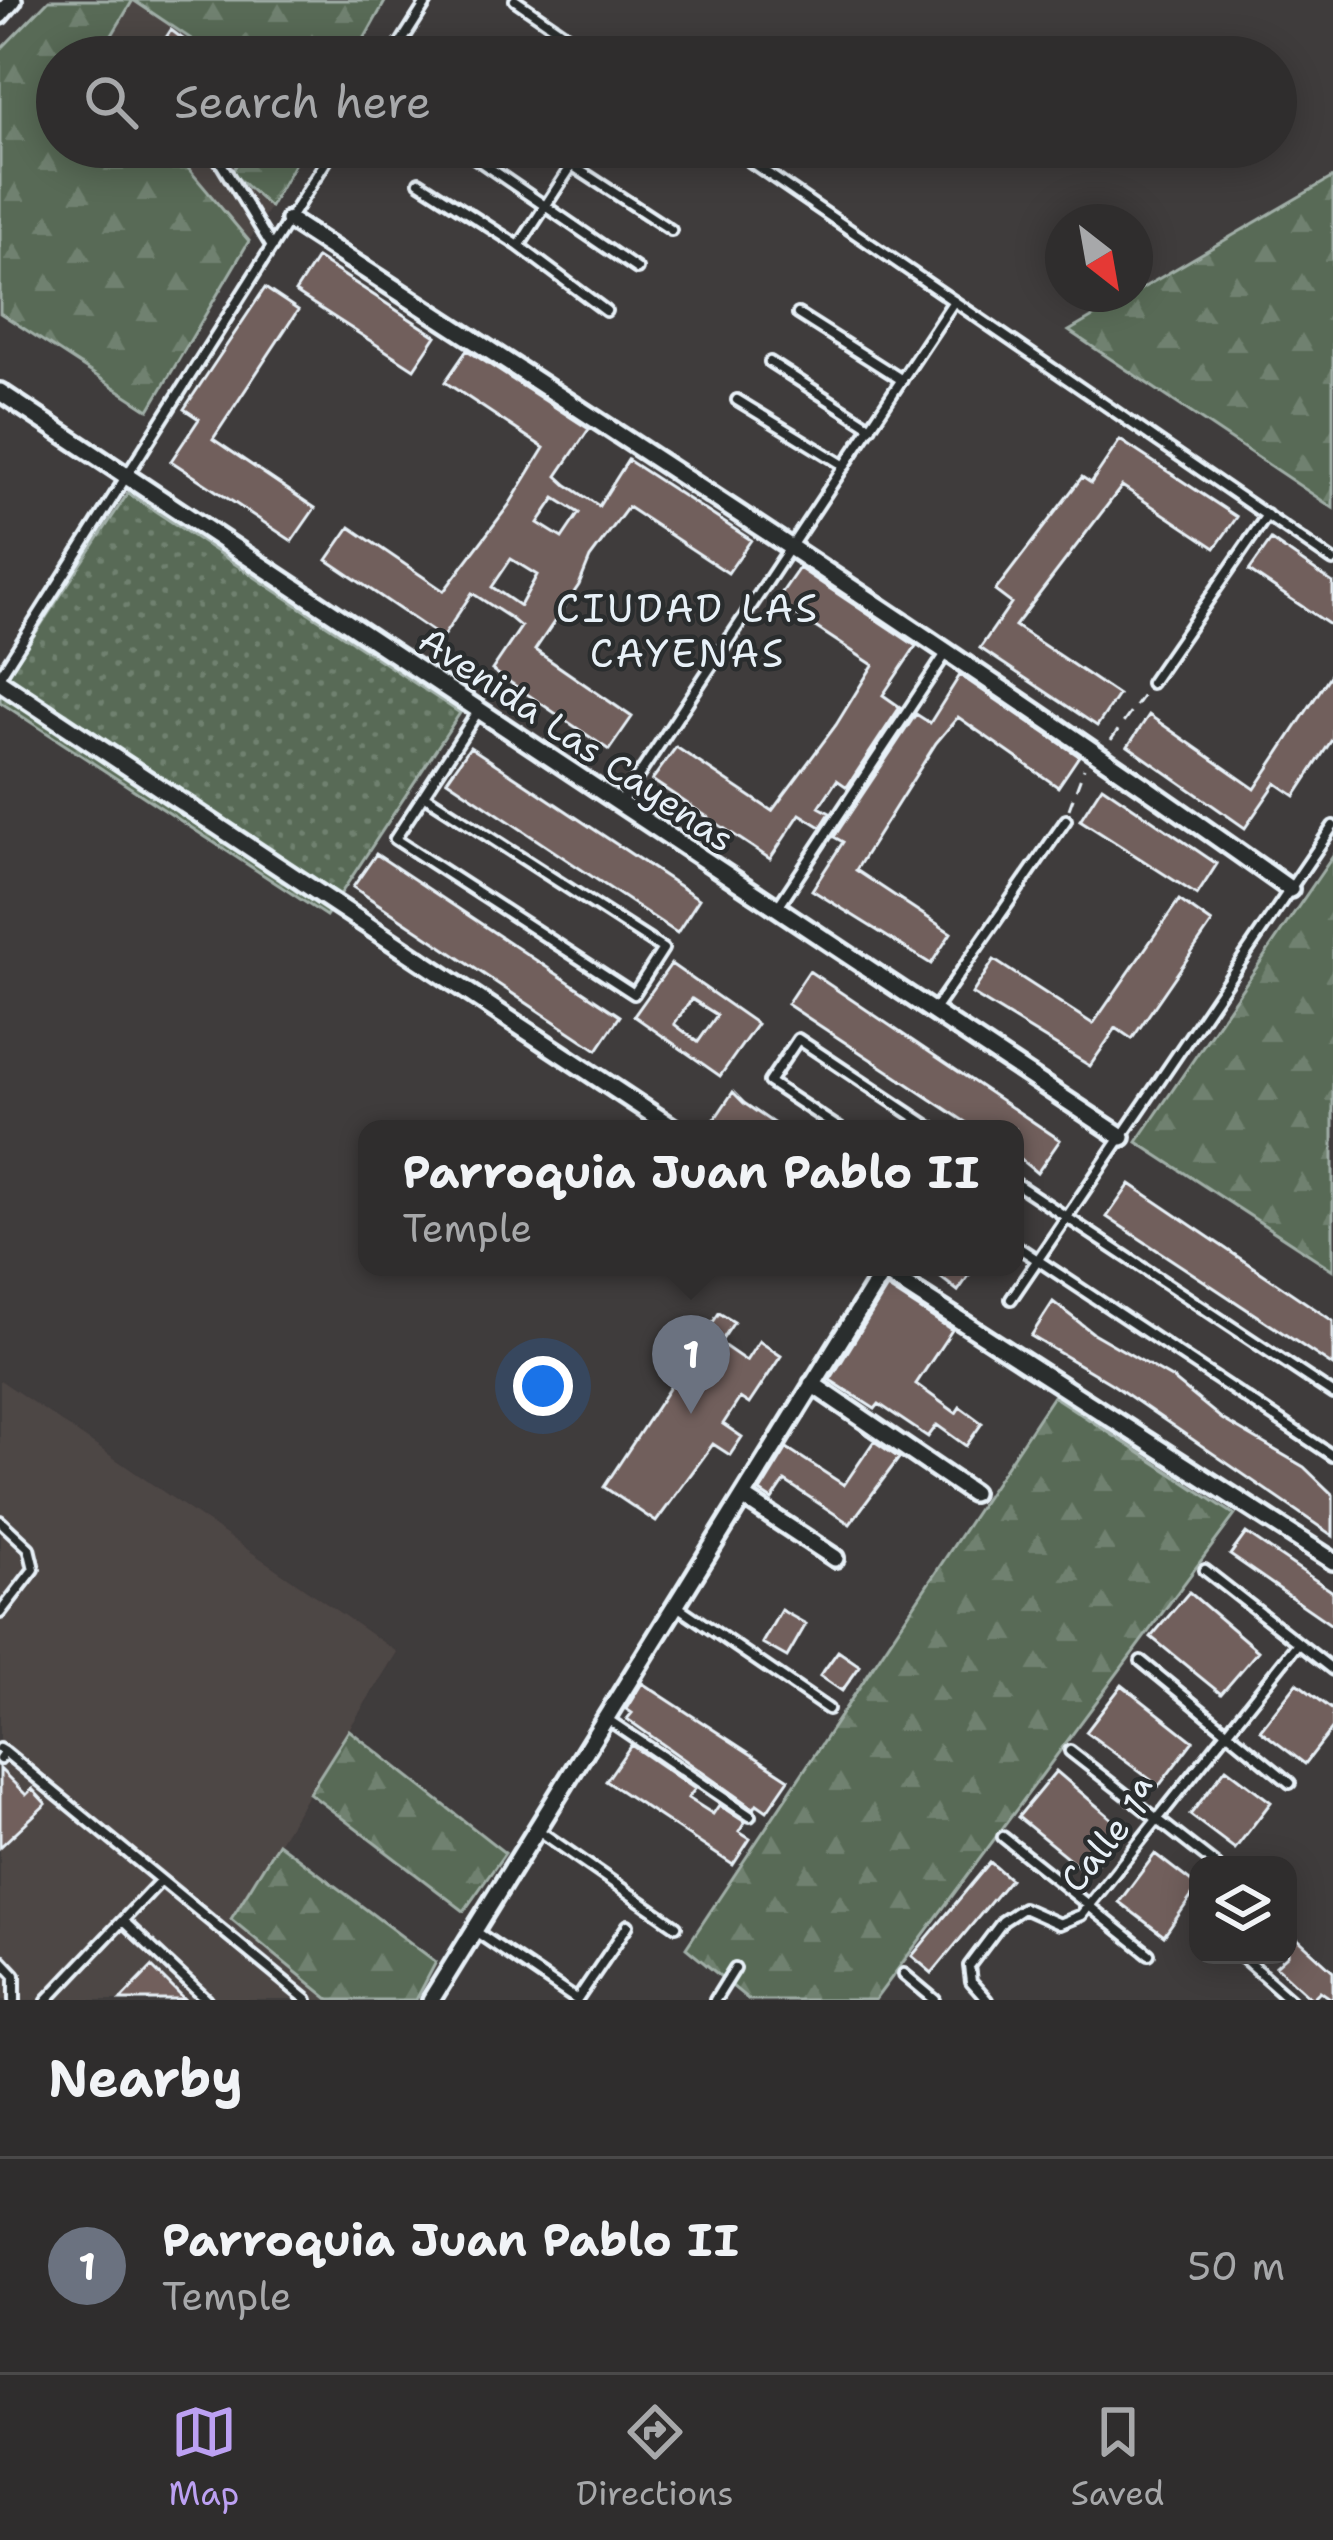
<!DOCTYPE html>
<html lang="en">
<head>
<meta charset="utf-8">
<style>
  :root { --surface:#2f2d2d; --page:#3b3939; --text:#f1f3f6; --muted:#a7a8aa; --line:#4a4949; --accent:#bca0f2 }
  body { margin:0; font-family:"Shantell Sans",sans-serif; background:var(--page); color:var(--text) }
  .controls { position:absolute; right:36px; bottom:36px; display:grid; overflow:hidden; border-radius:24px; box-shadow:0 6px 30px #0003 }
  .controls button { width:108px; height:108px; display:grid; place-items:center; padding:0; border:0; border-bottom:3px solid var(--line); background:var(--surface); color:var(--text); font:60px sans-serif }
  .compass { position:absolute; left:1045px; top:204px; width:108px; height:108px; border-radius:50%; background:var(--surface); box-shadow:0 6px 30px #0003; rotate:149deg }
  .you { position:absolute; left:543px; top:1386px; width:42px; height:42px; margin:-30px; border:9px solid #fff; border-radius:50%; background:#1a73e8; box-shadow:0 0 0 18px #1a73e833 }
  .badge { display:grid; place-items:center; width:78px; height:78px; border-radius:50%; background:var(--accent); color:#fff; font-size:39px; font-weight:700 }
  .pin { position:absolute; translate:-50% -99px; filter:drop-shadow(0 3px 6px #0008) }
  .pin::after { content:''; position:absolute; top:63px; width:42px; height:36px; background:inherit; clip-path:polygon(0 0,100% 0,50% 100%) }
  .popup { position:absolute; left:358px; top:1120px; width:666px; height:156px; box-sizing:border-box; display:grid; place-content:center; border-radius:24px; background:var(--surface); filter:drop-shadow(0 3px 9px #0005); font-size:39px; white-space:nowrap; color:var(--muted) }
  .popup b { font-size:45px; color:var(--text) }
  .popup::after { content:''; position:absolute; left:50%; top:100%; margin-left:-24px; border:24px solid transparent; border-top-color:var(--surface) }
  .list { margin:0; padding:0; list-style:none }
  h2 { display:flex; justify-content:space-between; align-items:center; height:156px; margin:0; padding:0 48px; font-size:51px }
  h2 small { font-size:39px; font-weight:400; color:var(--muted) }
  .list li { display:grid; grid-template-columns:78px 1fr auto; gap:36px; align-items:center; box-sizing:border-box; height:216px; padding:0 48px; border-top:3px solid var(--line) }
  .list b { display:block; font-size:45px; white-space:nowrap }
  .list p { margin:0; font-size:39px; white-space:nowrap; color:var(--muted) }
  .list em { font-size:39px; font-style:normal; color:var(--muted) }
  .icon { flex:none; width:66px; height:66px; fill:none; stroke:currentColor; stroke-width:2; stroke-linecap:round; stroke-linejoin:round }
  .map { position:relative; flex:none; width:1333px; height:2000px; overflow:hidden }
  .search { position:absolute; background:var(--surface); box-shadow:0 6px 30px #0003; left:36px; right:36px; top:36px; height:132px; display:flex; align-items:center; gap:30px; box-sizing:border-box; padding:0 42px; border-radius:66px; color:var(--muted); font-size:45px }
  .sheet { height:372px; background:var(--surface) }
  nav { display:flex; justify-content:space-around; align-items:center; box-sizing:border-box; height:168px; border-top:3px solid var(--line); background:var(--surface); font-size:33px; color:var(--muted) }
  nav a { display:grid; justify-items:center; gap:6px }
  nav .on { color:var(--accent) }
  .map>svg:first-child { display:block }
</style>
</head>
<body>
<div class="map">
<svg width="1333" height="2000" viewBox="0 0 1333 2000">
  <defs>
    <pattern id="grass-dots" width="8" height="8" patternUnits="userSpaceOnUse" patternTransform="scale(3)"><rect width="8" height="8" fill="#586b56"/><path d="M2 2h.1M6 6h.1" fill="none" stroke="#70816f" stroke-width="1.8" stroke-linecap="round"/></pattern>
    <pattern id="forest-firs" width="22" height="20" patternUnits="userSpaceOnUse" patternTransform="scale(3)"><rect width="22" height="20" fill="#586b56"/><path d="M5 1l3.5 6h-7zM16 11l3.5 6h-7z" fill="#70816f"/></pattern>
  </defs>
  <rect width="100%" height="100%" fill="#3f3c3c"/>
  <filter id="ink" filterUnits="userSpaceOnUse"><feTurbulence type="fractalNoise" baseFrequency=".00833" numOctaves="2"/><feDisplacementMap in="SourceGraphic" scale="24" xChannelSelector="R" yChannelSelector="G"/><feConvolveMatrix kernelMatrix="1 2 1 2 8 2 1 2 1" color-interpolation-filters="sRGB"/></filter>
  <g filter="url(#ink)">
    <path fill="#4e4645" d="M 133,0 L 218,57 L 99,57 Z
      M 178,147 L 246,147 L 233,173 L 270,207 L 249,241 L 187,167 Z
      M 0,1380 L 397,1652 L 231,1919 L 330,2000 L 0,2000 Z"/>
    <path fill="url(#grass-dots)" stroke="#a0aea7" stroke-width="3" d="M 128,493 L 460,713 L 326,916 L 0,702 L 0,687 Z"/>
    <path fill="url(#forest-firs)" stroke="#a0aea7" stroke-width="3" d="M 49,0 L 386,0 L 354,57 L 218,57 L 133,0 L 99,57 L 57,57 L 57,147 L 178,147 L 187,167 L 249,241 L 149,410 L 0,313 L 0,50 Z
      M 246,147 L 304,147 L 270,207 L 232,173 Z
      M 1333,177 L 1333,508 L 1069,331 Z
      M 1333,856 L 1333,1270 L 1137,1142 Z
      M 1053,1396 L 1235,1515 L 875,2000 L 749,2000 L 686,1948 Z
      M 349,1730 L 505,1853 L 464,1911 L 309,1793 Z
      M 278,1843 L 436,1962 L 416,2000 L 330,2000 L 231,1919 Z"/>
    <path fill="#715f5b" stroke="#e8f1f8" stroke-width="3" fill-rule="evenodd" d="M 171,30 L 207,57 L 168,57 L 158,50 Z
      M 317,258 L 436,336 L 414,369 L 295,292 Z
      M 265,288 L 298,310 L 213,439 L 315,508 L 292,541 L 171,461 L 199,419 L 184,409 Z
      M 467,350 L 589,429 L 557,476 L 567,485 L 599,506 L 628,460 L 751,540 L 728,573 L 628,507 L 590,558 L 579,585 L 535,650 L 632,717 L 609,750 L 492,670 L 521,627 L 509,617 L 472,593 L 442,638 L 327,560 L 350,527 L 444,591 L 509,505 L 544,448 L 445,382 ZM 555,498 L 579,513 L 562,538 L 538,523 ZM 511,559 L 537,575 L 520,606 L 492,587 Z
      M 1120,440 L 1237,517 L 1215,548 L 1122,486 L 1015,626 L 1118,695 L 1097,726 L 980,648 L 1011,603 L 995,591 L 1082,477 L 1091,483 Z
      M 1271,540 L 1333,583 L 1333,627 L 1249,571 Z
      M 799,568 L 916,646 L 883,695 L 900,707 L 847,787 L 837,780 L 819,807 L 830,813 L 821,827 L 800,814 L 770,859 L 652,780 L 676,747 L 772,811 L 836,725 L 873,665 L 776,601 Z
      M 1333,671 L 1333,738 L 1295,796 L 1276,783 L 1245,828 L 1128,746 L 1149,715 L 1255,789 Z
      M 960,675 L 1079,756 L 1058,787 L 958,717 L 936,743 L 856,870 L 951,933 L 931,964 L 812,890 L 843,842 L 834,837 L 916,714 L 930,723 Z
      M 470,747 L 699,899 L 677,933 L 447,780 Z
      M 1102,786 L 1217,864 L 1197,895 L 1080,820 Z
      M 376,854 L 620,1016 L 597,1050 L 353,887 Z
      M 1179,900 L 1212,923 L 1132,1039 L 1116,1028 L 1090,1066 L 972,994 L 994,960 L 1093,1024 Z
      M 671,964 L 757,1024 L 720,1076 L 634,1016 ZM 692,999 L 717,1015 L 698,1042 L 674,1024 Z
      M 809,971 L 1060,1140 L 1037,1173 L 1015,1155 L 1015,1129 L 976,1129 L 787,1004 Z
      M 733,1092 L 744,1103 L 782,1129 L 708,1129 Z
      M 1130,1184 L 1333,1321 L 1333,1366 L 1107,1217 Z
      M 927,1267 L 975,1267 L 958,1291 Z
      M 887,1288 L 952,1330 L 916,1384 L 956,1413 L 960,1407 L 982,1423 L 966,1446 L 937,1425 L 928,1437 L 879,1404 L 875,1409 L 830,1380 Z
      M 1053,1302 L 1093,1333 L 1173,1379 L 1222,1419 L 1304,1467 L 1333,1495 L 1333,1536 L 1112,1384 L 1031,1336 Z
      M 719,1313 L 734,1322 L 720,1343 L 746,1361 L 759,1341 L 781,1356 L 749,1404 L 740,1398 L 723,1424 L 742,1437 L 730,1455 L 713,1444 L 656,1522 L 604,1487 Z
      M 874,1441 L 899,1458 L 850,1524 L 785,1481 L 772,1500 L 760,1492 L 787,1448 L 844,1485 Z
      M 1246,1533 L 1333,1592 L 1333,1626 L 1230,1555 Z
      M 1189,1592 L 1258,1651 L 1221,1694 L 1151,1637 Z
      M 781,1610 L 806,1624 L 787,1657 L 762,1643 Z
      M 838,1651 L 860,1666 L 842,1691 L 820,1676 Z
      M 642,1683 L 789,1779 L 767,1811 L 757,1804 L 754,1809 L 627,1719 L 632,1713 L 626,1709 Z
      M 1297,1683 L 1333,1710 L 1333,1728 L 1305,1764 L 1260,1730 Z
      M 1122,1685 L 1193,1741 L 1159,1786 L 1086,1732 Z
      M 631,1745 L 695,1789 L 688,1798 L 713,1814 L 719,1805 L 745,1822 L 739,1832 L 750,1839 L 733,1865 L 606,1781 Z
      M 1226,1768 L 1271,1802 L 1235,1849 L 1190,1815 Z
      M 0,1769 L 26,1795 L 32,1789 L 46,1804 L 0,1847 Z
      M 1056,1771 L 1125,1830 L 1088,1874 L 1018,1817 Z
      M 1155,1854 L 1198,1887 L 1164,1936 L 1119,1902 Z
      M 990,1862 L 1010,1879 L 932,1973 L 912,1956 Z
      M 1288,1930 L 1333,1971 L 1333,2000 L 1320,1991 L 1312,1999 L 1276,1966 L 1288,1955 Z
      M 152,1967 L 185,2000 L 120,2000 Z"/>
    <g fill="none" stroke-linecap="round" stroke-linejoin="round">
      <defs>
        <path id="lane" d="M 515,0 L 598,57
          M 392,57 L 428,0
          M 211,147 L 272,247
          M 459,147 L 637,269
          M 544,147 L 671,230
          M 729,147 L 1333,561
          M 419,182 L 519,246 L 584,147
          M 519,246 L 606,311
          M 798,314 L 902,380
          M 770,362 L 871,427
          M 737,400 L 845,466
          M 0,676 L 335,147
          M 1151,683 L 1267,515
          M 424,795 L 663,949 L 634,994 L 395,839 L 479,710
          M 621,802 L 954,301
          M 777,908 L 947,652
          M 934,1010 L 1066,820
          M 840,1129 L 769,1082 L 798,1039 L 933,1129
          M 1015,1183 L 1333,1394
          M 1015,1245 L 1333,1456
          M 1011,1299 L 1333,826
          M 0,1521 L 29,1548 L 34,1569 L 0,1613
          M 1205,1570 L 1333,1670
          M 677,1606 L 828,1709
          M 1141,1661 L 1290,1783
          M 607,1719 L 750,1816
          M 0,1749 L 5,1752 L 0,1759
          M 1070,1751 L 1216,1865
          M 5,1752 L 307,2000
          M 538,1830 L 676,1926
          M 1003,1837 L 1149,1954
          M 123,1921 L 207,2000
          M 475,1931 L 577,2000
          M 1240,1955 L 1291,2000
          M 0,1959 L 15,1975 L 15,2000
          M 904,1974 L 935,2000
          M 47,2000 L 161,1880
          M 577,2000 L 628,1925
          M 715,2000 L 735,1968
          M 987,2000 L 971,1982 L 969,1966 L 1003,1921 L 1023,1908 L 1059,1924 L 1081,1915 L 1298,1643"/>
        <path id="street" d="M 0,15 L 13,0
          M 289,220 C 626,439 963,656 1290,889
          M 0,392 L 1122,1137
          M 0,682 L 675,1129
          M 877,1267 L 1333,1561
          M 812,1384 L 972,1493
          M 743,1497 L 835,1558
          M 431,2000 L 883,1271"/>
      </defs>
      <use href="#lane" stroke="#e8f1f8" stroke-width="16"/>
      <use href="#street" stroke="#e8f1f8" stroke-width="24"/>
      <path stroke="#e8f1f8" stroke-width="3" stroke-dasharray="12 9" stroke-linecap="butt" d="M 1111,740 L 1144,694
        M 1069,809 L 1084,768"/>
      <use href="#lane" stroke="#2a2d2e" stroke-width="8"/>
      <use href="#street" stroke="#2a2d2e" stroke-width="15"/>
    </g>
  </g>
  <g text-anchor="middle" stroke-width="9" stroke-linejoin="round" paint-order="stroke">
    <g font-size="36" fill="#e8f1f8" stroke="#2a2d2e">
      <text transform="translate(577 739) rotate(34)" y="13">Avenida Las Cayenas</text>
      <text transform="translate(1110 1835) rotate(-51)" y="13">Calle 1ª</text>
    </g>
    <g font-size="39" letter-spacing="3" fill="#e8f1f8" stroke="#2a2d2e">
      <text x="688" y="622">CIUDAD LAS<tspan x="688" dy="45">CAYENAS</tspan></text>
    </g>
  </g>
</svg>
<div class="controls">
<button><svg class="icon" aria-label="layers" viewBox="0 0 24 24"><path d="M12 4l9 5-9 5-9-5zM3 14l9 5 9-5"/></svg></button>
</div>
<svg class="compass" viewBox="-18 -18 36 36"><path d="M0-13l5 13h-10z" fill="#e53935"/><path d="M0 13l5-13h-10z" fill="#a7a8aa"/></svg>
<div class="you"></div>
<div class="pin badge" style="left:691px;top:1414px;background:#6b7280">1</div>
<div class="popup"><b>Parroquia Juan Pablo II</b>Temple</div>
<div class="search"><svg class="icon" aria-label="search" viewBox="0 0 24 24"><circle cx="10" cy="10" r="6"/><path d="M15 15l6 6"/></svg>Search here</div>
</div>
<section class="sheet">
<h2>Nearby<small></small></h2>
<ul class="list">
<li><span class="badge" style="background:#6b7280">1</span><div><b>Parroquia Juan Pablo II</b><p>Temple</p></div><em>50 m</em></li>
</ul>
</section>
<nav>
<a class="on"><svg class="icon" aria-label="map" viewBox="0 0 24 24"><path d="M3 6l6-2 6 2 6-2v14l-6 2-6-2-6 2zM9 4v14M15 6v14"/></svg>Map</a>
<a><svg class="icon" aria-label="directions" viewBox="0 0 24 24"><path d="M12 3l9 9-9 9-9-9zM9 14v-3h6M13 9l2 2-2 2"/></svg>Directions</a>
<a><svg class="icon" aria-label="saved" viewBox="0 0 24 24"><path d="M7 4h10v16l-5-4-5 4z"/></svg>Saved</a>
</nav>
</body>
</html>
